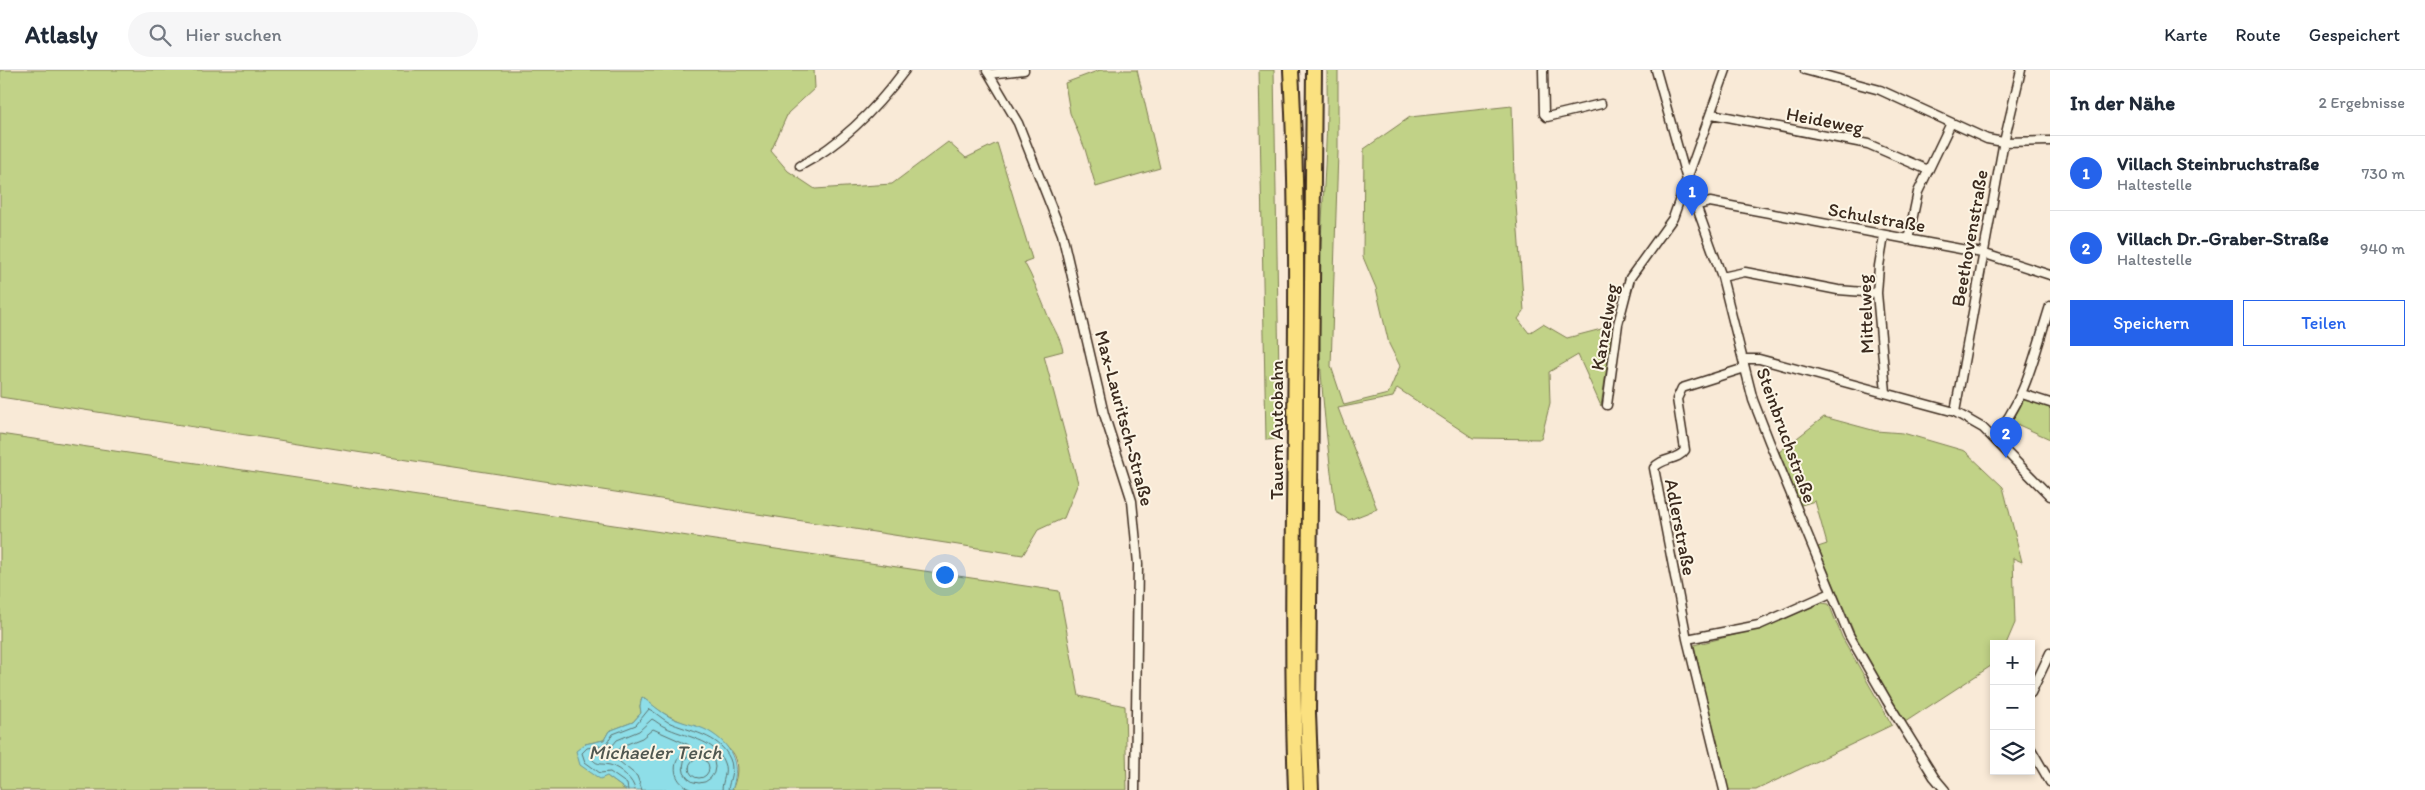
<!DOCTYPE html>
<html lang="de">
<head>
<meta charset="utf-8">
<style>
  :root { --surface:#fff; --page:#f6f6f7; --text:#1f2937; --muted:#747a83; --line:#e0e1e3; --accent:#2563eb }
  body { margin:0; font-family:Itim,sans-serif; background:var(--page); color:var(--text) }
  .controls { position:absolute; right:15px; bottom:15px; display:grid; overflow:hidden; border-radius:0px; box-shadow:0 2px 8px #0003 }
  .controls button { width:45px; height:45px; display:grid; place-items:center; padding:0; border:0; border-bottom:1px solid var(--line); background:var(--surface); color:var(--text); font:25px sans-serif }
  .you { position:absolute; left:944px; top:504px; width:18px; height:18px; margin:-12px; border:4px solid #fff; border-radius:50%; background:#1a73e8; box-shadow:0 0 0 8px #1a73e833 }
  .badge { display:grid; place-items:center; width:32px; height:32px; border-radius:50%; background:var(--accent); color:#fff; font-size:16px; font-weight:700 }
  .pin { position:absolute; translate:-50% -41px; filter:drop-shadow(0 1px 2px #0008) }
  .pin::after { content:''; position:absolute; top:26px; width:18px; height:15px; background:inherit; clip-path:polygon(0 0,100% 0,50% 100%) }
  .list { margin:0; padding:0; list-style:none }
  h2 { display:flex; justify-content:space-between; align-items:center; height:65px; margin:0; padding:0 20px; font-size:21px }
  h2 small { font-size:16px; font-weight:400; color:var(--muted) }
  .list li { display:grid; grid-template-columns:32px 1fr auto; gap:15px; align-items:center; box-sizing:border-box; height:75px; padding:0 20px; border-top:1px solid var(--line) }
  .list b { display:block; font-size:19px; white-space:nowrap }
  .list p { margin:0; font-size:16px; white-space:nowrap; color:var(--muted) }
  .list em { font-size:16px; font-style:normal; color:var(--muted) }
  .actions { display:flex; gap:10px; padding:15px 20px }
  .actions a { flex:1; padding:11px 0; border:1px solid var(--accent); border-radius:0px; text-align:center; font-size:18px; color:var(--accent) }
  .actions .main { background:var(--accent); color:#fff }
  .icon { flex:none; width:28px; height:28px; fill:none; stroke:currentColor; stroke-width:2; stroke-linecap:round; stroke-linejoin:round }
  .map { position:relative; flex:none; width:2050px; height:720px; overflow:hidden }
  header { display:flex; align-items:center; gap:30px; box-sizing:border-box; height:70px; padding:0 25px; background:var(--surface); border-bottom:1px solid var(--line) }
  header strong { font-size:24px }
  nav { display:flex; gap:28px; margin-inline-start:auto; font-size:18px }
  .search { width:350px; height:45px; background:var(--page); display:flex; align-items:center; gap:12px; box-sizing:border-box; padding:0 18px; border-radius:28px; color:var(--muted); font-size:19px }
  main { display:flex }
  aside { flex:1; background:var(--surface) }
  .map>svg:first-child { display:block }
</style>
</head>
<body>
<header>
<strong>Atlasly</strong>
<div class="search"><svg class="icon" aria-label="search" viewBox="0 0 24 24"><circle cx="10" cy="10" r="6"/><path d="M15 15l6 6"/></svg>Hier suchen</div>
<nav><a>Karte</a><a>Route</a><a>Gespeichert</a></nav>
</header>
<main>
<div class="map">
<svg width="2050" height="720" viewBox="0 0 2050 720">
  <rect width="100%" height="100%" fill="#f9ead7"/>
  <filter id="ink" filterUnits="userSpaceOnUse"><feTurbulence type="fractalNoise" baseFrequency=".02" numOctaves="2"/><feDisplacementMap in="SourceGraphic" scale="10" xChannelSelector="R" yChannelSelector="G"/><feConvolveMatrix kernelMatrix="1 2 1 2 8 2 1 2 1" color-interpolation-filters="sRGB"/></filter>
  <g filter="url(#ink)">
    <path fill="#c1d287" stroke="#7e7e52" d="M 0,0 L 814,0 L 815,18 L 788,43 L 771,81 L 788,101 L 815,119 L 892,114 L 948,72 L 966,88 L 997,73 L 1032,189 L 1024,192 C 1033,208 1039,224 1046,241 C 1051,255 1060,266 1063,281 L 1044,286 L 1078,413 L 1064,448 L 1038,460 L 1023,485 L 0,327 Z
      M 1100,0 L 1137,0 L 1160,98 L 1096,117 L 1085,79 L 1070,43 L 1065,13 Z
      M 1259,0 L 1274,0 L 1280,369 L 1266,370 Z
      M 1327,0 L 1338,0 L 1338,82 L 1331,296 L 1344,335 L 1388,324 L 1400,296 L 1389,274 L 1376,218 L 1363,187 L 1364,79 L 1410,47 L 1512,36 L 1514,108 L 1524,241 L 1518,249 L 1529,263 L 1543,254 L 1567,268 L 1613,256 L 1601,336 L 1578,285 L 1549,302 L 1550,333 L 1541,369 L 1473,368 L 1397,318 L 1393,327 L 1338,338 L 1377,439 L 1349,450 L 1336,442 C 1328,380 1320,317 1319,254 C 1318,169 1329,84 1327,0 Z
      M 2024,329 L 2050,336 L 2050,369 L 2012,352 Z
      M 1824,347 L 1876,361 L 1903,363 L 1965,381 L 2003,417 L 2022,492 L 2013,488 L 2015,553 L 2006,574 L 1994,574 L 1994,594 L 1905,652 L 1855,565 L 1818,477 L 1827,474 L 1815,431 L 1801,435 L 1779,382 Z
      M 0,364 L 1059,521 L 1079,626 L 1125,636 L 1127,720 L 732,720 C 736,710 739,700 735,689 C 730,670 687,655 671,647 C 661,643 651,634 642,627 L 640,636 L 641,643 L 633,652 L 609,661 L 604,670 L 585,674 L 607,706 L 626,720 L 0,720 Z
      M 1822,533 L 1829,534 L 1842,567 L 1892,655 L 1756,720 L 1727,720 L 1694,575 L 1759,559 Z"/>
    <path fill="#8edee8" stroke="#6d9697" d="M 642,627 C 651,633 660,642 670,647 C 683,654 701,655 713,664 C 734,678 740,697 732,720 L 626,720 L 607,706 L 600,709 L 580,695 L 576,681 L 585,674 L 604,670 L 609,661 L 633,652 L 641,643 L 640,636 Z"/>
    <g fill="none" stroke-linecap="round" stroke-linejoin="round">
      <path stroke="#5c726f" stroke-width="1" d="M683 697a16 16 0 1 1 32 0a16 16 0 1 1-32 0Z
        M689 698a10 10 0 1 1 20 0a10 10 0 1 1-20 0Z
        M 628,720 L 627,714 L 610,702 L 600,703 L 585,692 L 582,683 L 587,678 L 606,675 L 613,664 L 636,655 L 649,639 C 655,642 661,648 668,652 C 690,662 719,664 730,689 C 735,700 729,710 728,720
        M 635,720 C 634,710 620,698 610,695 C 600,693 596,696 590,686 L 609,680 L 617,670 L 639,661 L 652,649 C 656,651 660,655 665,657 C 684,667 716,669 724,693 C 728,702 722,711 722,720
        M 642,720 L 637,706 L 614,687 L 622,676 L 642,668 L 653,659 L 689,675 C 688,680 682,682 679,687 C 670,700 678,715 692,720"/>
      <defs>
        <path id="minor" d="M 1543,0 L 1544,44 L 1547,47 L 1601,34
          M 1656,0 L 1687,110 L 1722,207 L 1753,330 L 1769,371 L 1849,565 L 1887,631 L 1934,707 L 1945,720
          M 1805,0 L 1880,20 L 1987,69 L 2003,72 L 2050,71
          M 987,1 L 989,4 L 1024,0
          M 989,4 L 1018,53 L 1062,164 L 1104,344 L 1132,431 L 1138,494 L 1135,720
          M 1712,44 L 1868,74 L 1928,100
          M 800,96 C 843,73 876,39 905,0
          M 1695,136 L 1710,132 L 1982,183 L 2050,205
          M 1884,166 L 1879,196 L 1877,223 L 1886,322
          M 1908,170 L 1918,122 L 1951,53
          M 1722,207 L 1745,202 L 1838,220 L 1877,223
          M 1743,289 L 1759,289 L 1955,342 L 1983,358 L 2050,426
          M 2022,324 L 2050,333
          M 1607,335 L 1618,254 L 1630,208 L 1673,148 L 1726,0
          M 1955,342 L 2003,76 L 2021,0
          M 1993,368 C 2026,331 2035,282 2050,236
          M 1687,569 L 1759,555 L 1831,523
          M 2031,623 L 2050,583
          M 2031,679 L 2050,712
          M 1724,720 L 1687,569 L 1654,398 C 1662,387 1678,391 1685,380 L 1677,329 L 1682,318 L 1745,298"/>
        <path id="motorway" d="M 1291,0 C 1304,240 1287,480 1296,720
          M 1311,720 L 1308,643 L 1314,0"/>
      </defs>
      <use href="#minor" stroke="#3b2a1e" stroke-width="11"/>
      <use href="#motorway" stroke="#3b2a1e" stroke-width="18"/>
      <use href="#minor" stroke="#fcf5e5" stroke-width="8"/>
      <use href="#motorway" stroke="#fbe180" stroke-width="14"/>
    </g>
  </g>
  <g text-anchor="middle" stroke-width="4" stroke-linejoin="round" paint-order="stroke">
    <g font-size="19" fill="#3b2a1e" stroke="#fcf5e5">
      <text transform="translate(1825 50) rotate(11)" y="7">Heideweg</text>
      <text transform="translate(1877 147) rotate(10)" y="7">Schulstraße</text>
      <text transform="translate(1969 168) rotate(-80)" y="7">Beethovenstraße</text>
      <text transform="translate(1865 244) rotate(-92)" y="7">Mittelweg</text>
      <text transform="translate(1604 257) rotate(-80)" y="7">Kanzelweg</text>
      <text transform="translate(1125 348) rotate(75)" y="7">Max-Lauritsch-Straße</text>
      <text transform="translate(1276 360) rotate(-90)" y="7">Tauern Autobahn</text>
      <text transform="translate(1787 365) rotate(70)" y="7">Steinbruchstraße</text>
      <text transform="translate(1681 457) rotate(79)" y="7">Adlerstraße</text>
    </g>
    <g font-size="20" font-style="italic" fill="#505750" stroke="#fcf5e5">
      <text x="655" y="689">Michaeler Teich</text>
    </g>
  </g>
</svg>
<div class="controls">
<button>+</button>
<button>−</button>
<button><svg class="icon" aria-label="layers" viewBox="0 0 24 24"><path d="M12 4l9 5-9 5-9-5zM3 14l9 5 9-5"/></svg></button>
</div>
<div class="you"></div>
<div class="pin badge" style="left:1692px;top:146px">1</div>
<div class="pin badge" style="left:2006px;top:388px">2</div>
</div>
<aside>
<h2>In der Nähe<small>2 Ergebnisse</small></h2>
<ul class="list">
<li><span class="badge">1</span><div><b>Villach Steinbruchstraße</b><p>Haltestelle</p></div><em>730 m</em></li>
<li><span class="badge">2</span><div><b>Villach Dr.-Graber-Straße</b><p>Haltestelle</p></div><em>940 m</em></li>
</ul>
<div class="actions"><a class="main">Speichern</a><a>Teilen</a></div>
</aside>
</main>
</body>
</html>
